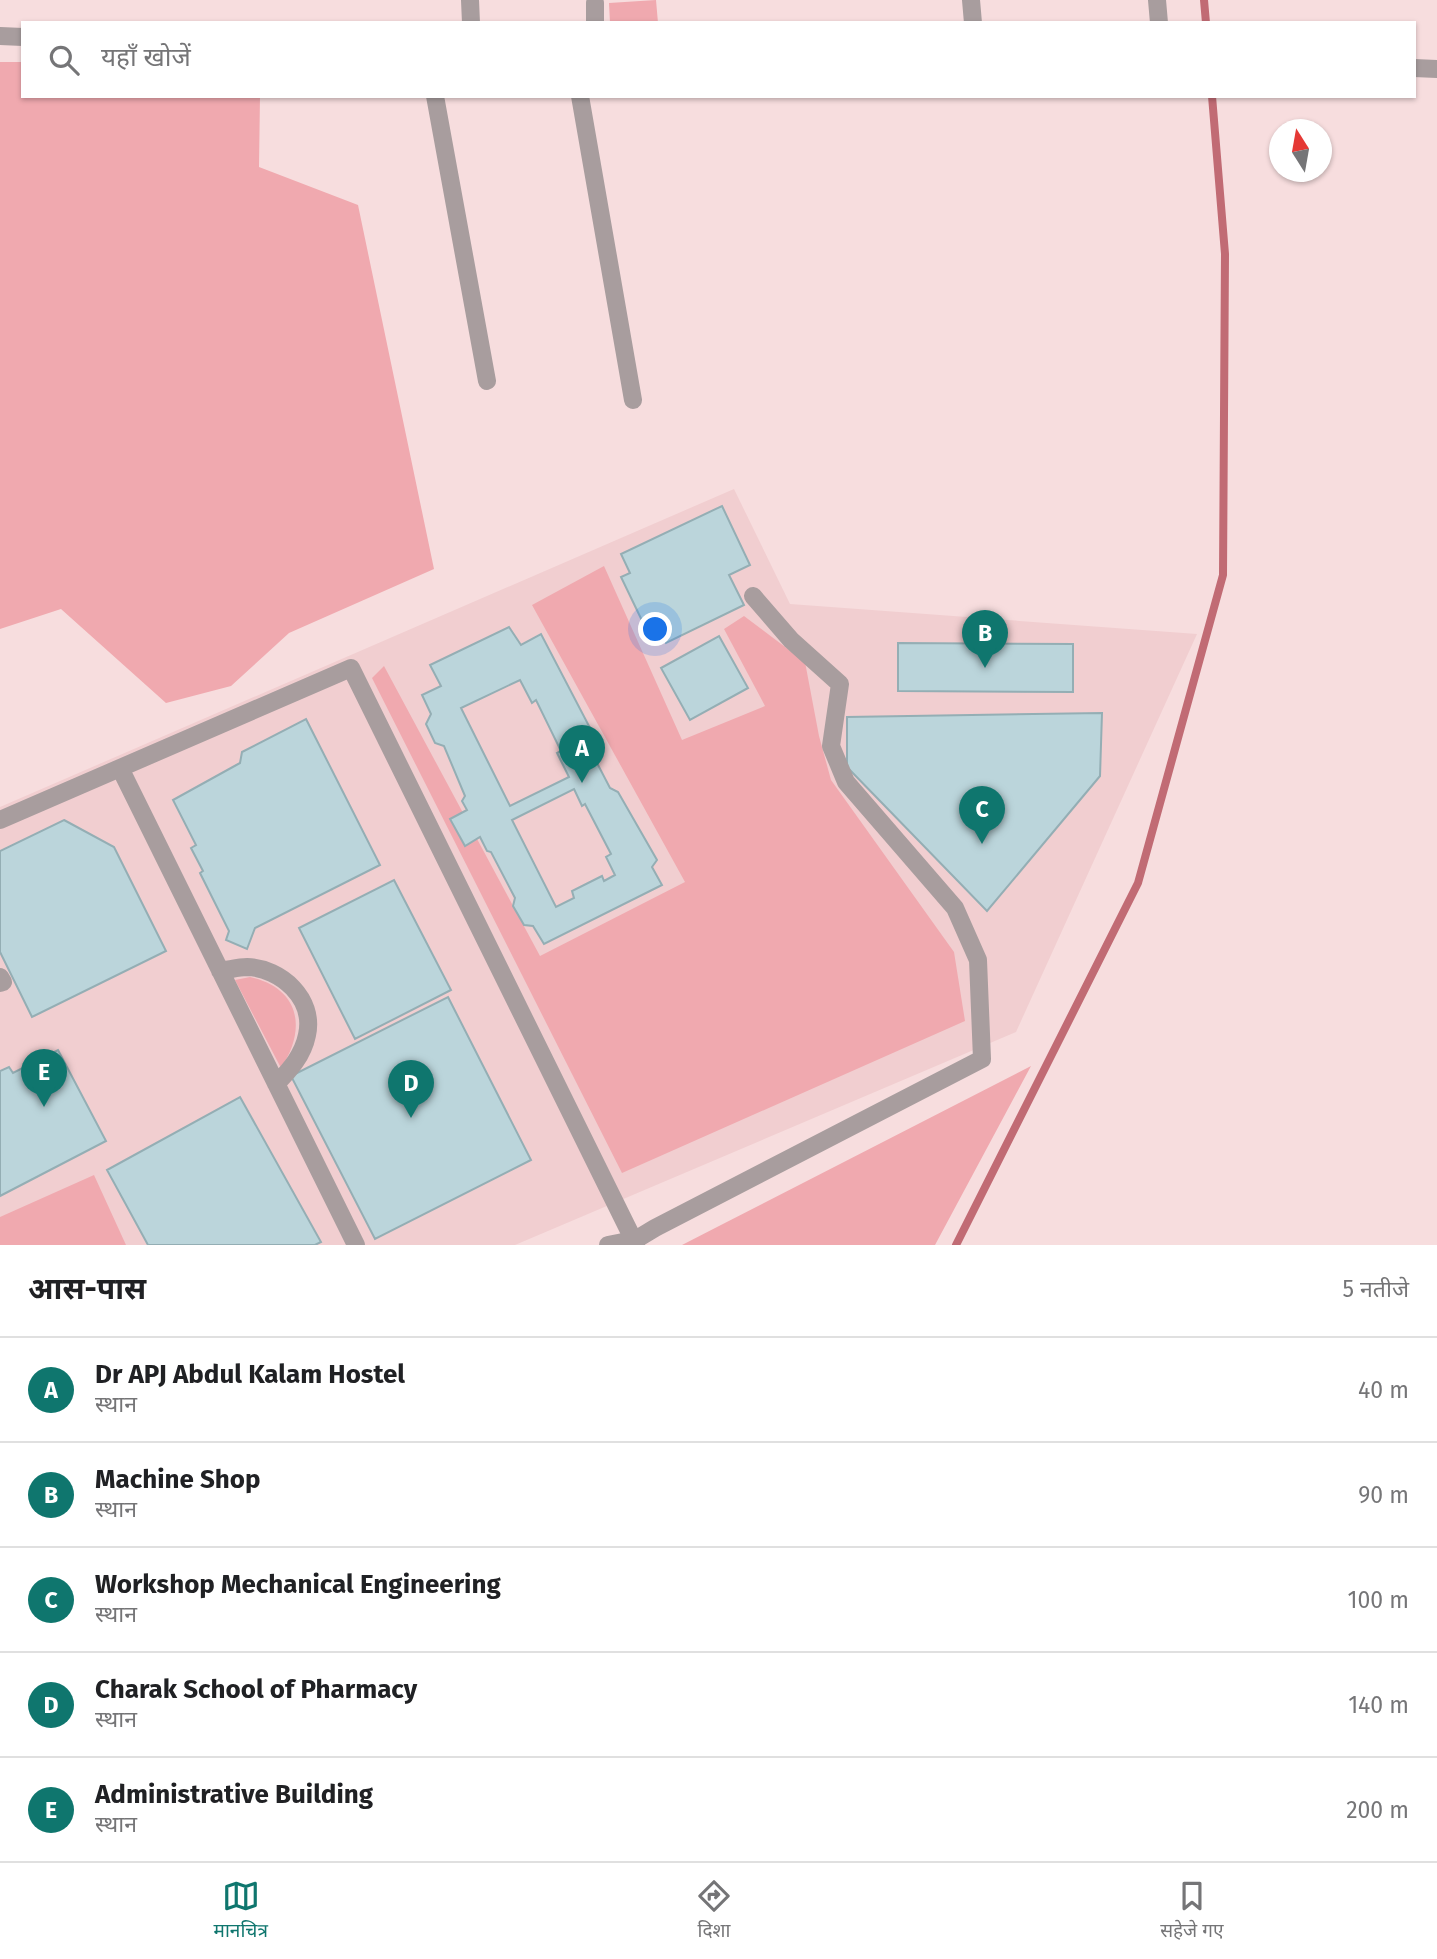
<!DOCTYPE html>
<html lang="hi">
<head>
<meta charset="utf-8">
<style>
  :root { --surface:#fff; --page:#f6f6f6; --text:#202124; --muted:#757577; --line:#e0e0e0; --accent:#0f766e }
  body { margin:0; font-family:"Fira Sans","Noto Sans Devanagari",sans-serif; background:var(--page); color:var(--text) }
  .compass { position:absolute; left:1269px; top:119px; width:63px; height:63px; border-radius:50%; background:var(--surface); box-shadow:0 2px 5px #0004; rotate:349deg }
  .you { position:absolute; left:656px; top:630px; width:24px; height:24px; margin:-18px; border:5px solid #fff; border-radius:50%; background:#1a73e8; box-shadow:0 0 0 10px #1a73e833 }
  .badge { display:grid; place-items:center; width:46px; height:46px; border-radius:50%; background:var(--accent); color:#fff; font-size:23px; font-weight:700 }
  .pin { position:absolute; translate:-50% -58px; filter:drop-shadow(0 2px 4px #0008) }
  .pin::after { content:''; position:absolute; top:37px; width:24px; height:21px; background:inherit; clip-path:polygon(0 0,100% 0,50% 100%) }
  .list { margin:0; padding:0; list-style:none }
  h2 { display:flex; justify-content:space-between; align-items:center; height:91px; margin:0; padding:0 28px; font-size:30px }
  h2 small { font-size:23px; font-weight:400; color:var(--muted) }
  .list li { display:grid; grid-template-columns:46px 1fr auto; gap:21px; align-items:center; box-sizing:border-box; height:105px; padding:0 28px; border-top:2px solid var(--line) }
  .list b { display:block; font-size:26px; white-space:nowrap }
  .list p { margin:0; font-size:23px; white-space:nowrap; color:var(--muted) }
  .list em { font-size:23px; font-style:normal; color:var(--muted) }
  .icon { flex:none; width:38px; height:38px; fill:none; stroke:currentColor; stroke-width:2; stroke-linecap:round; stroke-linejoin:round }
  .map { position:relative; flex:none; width:1437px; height:1245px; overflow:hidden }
  .search { position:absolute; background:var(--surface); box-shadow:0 2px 5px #0004; left:21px; right:21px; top:21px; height:77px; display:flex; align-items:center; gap:18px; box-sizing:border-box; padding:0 24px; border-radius:0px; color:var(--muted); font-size:26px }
  .sheet { height:616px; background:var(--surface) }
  nav { display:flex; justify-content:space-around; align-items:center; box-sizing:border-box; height:98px; border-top:2px solid var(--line); background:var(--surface); font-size:19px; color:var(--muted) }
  nav a { display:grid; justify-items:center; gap:4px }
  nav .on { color:var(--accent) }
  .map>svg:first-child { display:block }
</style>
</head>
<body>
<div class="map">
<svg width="1437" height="1245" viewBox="0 0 1437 1245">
  <rect width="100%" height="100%" fill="#f7ddde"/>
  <path fill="#f1ced0" d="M 734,489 L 790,604 L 1197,634 L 1016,1032 L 515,1245 L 0,1245 L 0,807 Z"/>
  <path fill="#f0a9af" d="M 656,0 L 658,23 L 610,23 L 609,3 Z
    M 0,62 L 23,62 L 23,96 L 260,96 L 259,167 L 358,205 L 434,569 L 289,633 L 231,686 L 166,703 L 61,609 L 0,629 Z
    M 604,566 L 682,740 L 765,706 L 724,629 L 744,616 L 805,662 L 819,736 L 831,780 L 954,952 L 965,1021 L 622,1173 L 372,678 L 384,666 L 540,956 L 685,882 L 532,605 Z
    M 250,977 C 300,988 307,1029 281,1068 L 235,980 Z
    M 1031,1066 L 935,1245 L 682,1245 L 719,1226 Z
    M 94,1175 L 126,1245 L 0,1245 L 0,1217 Z"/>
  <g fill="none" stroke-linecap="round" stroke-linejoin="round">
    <path stroke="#c16b74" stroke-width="8" d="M 1204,0 L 1206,23
      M 956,1245 L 1138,883 L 1223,575 L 1225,254 L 1212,96"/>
  </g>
  <path fill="#bbd5db" stroke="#94aeb4" stroke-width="2" fill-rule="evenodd" d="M 722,506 L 750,565 L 729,575 L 744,605 L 666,643 L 658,625 L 647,631 L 621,577 L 630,573 L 621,554 Z
    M 509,627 L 521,645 L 541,634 L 602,751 L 596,761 L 610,788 L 618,792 L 657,860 L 652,867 L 662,885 L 544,944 L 533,926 L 524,925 L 513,906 L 515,898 L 491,852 L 487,851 L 480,837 L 465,846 L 450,819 L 467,810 L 462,801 L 465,796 L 444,746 L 435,743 L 426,724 L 431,714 L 422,695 L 441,686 L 430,665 ZM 520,680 L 532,703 L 536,700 L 561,751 L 557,753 L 569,777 L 510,806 L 461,708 ZM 574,789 L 582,806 L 585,804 L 611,854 L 606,857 L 615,875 L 604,881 L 602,876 L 572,891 L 574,898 L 556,907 L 512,820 Z
    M 719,636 L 748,688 L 690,720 L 661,668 Z
    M 898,643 L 1073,644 L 1073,692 L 898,691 Z
    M 1102,713 L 1100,776 L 987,911 L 847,767 L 847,717 Z
    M 306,719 L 380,865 L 255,928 L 247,949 L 226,940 L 229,931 L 200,873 L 203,871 L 191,848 L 196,845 L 173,800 L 240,763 L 242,752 Z
    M 64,820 L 114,847 L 166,951 L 32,1017 L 0,952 L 0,851 Z
    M 394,880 L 451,990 L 355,1039 L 299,928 Z
    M 448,997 L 531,1160 L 375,1239 L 291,1076 Z
    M 58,1050 L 106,1141 L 0,1196 L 0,1071 L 9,1067 L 13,1073 Z
    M 240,1097 L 321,1242 L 315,1245 L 148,1245 L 107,1170 Z"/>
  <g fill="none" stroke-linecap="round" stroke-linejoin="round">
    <path stroke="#a89d9e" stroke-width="18" d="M 470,0 L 471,23
      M 971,0 L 973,23
      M 1157,0 L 1159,23
      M 595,23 L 595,3
      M 0,36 L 23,37
      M 1414,68 L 1437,69
      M 435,96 L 487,381
      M 580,96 L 633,400
      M 120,768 L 356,1245
      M 0,820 L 351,668 L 636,1245
      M 220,971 C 229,970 238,967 247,967 C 281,968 315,999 307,1035 C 303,1055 290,1070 276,1084
      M 0,977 L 3,982 L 0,983
      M 608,1245 L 633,1240
      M 627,1245 L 655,1228 L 982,1059 L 978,960 L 955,908 L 846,782 L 831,746 L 840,684 L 791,640 L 753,596"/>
  </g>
</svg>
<svg class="compass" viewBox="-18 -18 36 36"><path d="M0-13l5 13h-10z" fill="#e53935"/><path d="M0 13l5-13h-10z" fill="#757577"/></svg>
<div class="you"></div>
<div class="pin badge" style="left:582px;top:783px">A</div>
<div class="pin badge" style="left:985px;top:668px">B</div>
<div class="pin badge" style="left:982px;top:844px">C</div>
<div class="pin badge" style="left:411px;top:1118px">D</div>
<div class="pin badge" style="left:44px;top:1107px">E</div>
<div class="search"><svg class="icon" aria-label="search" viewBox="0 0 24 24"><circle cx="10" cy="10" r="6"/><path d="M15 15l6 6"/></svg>यहाँ खोजें</div>
</div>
<section class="sheet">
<h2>आस-पास<small>5 नतीजे</small></h2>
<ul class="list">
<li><span class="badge">A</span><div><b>Dr APJ Abdul Kalam Hostel</b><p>स्थान</p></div><em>40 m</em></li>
<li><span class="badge">B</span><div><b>Machine Shop</b><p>स्थान</p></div><em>90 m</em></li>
<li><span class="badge">C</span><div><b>Workshop Mechanical Engineering</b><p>स्थान</p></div><em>100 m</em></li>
<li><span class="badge">D</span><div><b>Charak School of Pharmacy</b><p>स्थान</p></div><em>140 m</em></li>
<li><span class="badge">E</span><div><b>Administrative Building</b><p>स्थान</p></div><em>200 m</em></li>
</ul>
</section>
<nav>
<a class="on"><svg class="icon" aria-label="map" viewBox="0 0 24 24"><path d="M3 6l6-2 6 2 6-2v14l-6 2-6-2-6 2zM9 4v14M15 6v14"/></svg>मानचित्र</a>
<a><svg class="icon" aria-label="directions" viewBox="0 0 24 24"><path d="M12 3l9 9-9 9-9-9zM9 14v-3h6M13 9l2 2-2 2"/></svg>दिशा</a>
<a><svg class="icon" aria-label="saved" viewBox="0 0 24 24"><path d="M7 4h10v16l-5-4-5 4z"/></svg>सहेजे गए</a>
</nav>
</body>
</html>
